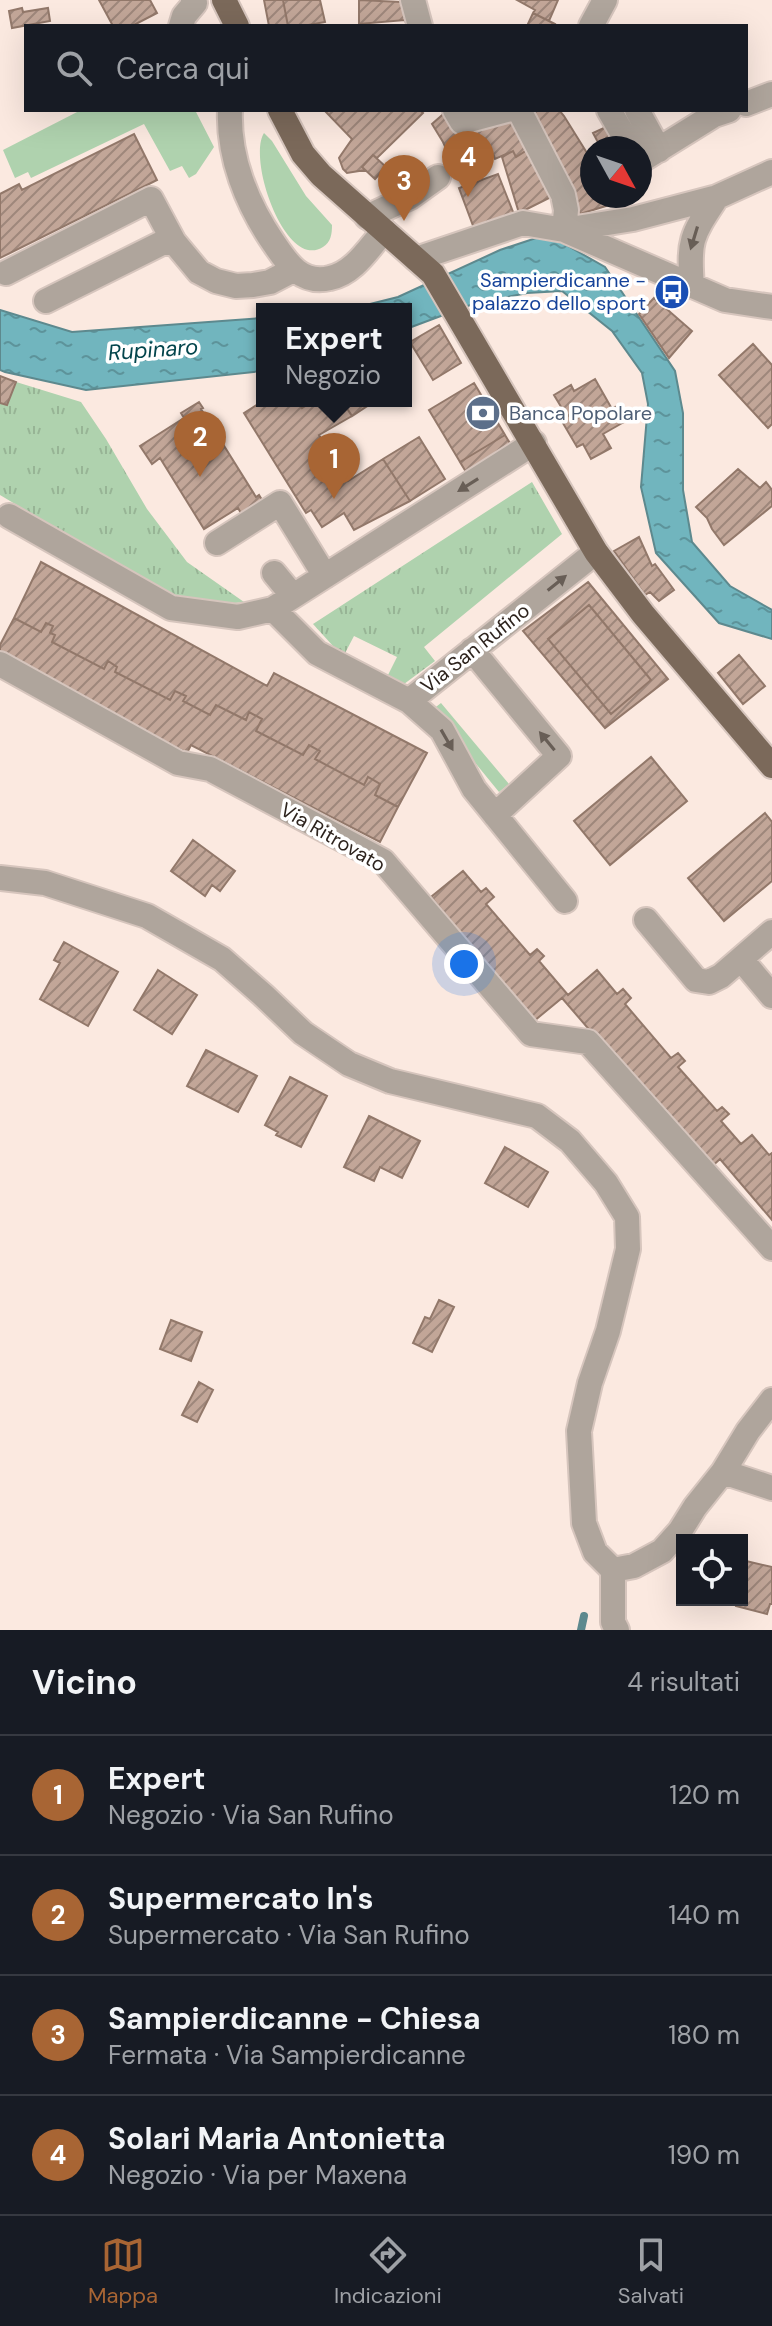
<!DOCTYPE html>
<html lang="it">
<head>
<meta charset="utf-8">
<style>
  :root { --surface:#171b24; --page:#20242c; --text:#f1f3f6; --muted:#9ea1a6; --line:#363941; --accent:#a86534 }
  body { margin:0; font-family:"DM Sans",sans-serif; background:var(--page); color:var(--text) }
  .controls { position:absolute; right:24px; bottom:24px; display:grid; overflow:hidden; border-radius:0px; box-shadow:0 8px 32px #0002 }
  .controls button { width:72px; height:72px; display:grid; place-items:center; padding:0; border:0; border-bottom:2px solid var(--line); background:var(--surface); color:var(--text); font:40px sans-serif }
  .compass { position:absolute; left:580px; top:136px; width:72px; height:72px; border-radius:50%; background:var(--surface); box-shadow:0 8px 32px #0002; rotate:130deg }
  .you { position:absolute; left:464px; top:964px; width:28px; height:28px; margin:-20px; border:6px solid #fff; border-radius:50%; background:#1a73e8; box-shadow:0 0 0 12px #1a73e833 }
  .badge { display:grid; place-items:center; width:52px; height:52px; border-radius:50%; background:var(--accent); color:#fff; font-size:26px; font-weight:700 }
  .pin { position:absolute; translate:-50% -66px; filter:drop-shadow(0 2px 4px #0008) }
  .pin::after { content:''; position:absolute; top:42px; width:28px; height:24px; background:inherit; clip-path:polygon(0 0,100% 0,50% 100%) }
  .popup { position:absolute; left:256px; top:303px; width:156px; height:104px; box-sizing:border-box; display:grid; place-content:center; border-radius:0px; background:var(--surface); filter:drop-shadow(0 2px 6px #0005); font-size:26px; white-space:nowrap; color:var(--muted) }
  .popup b { font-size:30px; color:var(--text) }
  .popup::after { content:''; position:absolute; left:50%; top:100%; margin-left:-16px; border:16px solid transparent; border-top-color:var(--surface) }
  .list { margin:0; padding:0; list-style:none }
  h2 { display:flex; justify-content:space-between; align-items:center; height:104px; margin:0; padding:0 32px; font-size:34px }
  h2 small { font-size:26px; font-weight:400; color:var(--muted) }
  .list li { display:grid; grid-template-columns:52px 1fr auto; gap:24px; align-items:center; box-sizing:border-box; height:120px; padding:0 32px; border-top:2px solid var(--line) }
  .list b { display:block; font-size:30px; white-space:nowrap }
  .list p { margin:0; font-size:26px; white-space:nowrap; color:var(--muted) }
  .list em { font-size:26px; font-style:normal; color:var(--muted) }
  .icon { flex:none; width:44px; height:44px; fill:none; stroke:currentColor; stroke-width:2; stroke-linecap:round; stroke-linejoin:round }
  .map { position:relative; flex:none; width:772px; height:1630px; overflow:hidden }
  .search { position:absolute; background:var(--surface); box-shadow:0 8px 32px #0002; left:24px; right:24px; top:24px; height:88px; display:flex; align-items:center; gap:20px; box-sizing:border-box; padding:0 28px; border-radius:0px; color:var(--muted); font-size:30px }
  .sheet { height:584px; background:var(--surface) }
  nav { display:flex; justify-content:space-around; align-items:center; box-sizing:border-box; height:112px; border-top:2px solid var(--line); background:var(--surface); font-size:22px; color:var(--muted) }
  nav a { display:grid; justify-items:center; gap:4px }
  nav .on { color:var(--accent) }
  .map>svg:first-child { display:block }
</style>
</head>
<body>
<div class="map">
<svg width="772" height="1630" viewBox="0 0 772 1630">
  <defs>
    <pattern id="park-tufts" width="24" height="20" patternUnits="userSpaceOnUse" patternTransform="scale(2)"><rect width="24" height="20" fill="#afd2ae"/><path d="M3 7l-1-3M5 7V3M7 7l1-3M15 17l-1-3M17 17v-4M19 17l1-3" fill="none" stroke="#97b495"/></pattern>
    <pattern id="water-ripples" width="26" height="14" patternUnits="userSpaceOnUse" patternTransform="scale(2)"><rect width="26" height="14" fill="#71b5be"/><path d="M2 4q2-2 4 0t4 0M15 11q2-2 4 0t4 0" fill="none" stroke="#5d939a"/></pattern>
    <pattern id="building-hatch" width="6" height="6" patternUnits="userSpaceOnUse" patternTransform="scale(2)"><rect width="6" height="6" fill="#c2a698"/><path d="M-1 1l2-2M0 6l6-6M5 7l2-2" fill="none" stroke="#9e877b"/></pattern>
  </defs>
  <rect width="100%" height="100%" fill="#fbe9e0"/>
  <path fill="#afd2ae" d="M 81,110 L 195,110 L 214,147 L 196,174 L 189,178 L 182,166 L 170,171 L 144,124 L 31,178 L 28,172 L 15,178 L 3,150 Z
    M 264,133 L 272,141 L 306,196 L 332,225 C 332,234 331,242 323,247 C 286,271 247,160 264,133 Z
    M 441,703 L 509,784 L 499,792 L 432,710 Z"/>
  <path fill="url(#park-tufts)" d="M 0,377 L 81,402 L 106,439 L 147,509 L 187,562 L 244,602 L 208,606 L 176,600 L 0,495 Z
    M 532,482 L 562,534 L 424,647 L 435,661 L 400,687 L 386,679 L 397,657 L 354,636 L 343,657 L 313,624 Z"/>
  <path fill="url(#water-ripples)" stroke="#5d898e" stroke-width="2" d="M 542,236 L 561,242 L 605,267 L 675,371 L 683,413 L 683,490 L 692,542 L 730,586 L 772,610 L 772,639 L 719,623 L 656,553 L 641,487 L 648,404 L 642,373 L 612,331 L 562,291 L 527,293 L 473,304 L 406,329 L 406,309 L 350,309 L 398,297 L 500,250 Z
    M 0,310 L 72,332 L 262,318 L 262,371 L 86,390 L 5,372 L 0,370 Z"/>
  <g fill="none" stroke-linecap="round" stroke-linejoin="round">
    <path stroke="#5d898e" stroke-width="8" d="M 581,1630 L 584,1616"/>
  </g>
  <path fill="url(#building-hatch)" stroke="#92786a" stroke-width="2" d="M 99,0 L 150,0 L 157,13 L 132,26 L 113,26 Z
    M 264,0 L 283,0 L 288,26 L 269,26 Z
    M 283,0 L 320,0 L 325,22 L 303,26 L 288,26 Z
    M 359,0 L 401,2 L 414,26 L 407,26 L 405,20 L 359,24 Z
    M 517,0 L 558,0 L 549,21 L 533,13 L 535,10 Z
    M 22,8 L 23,12 L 48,8 L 50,21 L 12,28 L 9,11 Z
    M 533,13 L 555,24 L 554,26 L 527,26 Z
    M 324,110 L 420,110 L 423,113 L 377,158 L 373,155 L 362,167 L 365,170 L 347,173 L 343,169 L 339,158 L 352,139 Z
    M 448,110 L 466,129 L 477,161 L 475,162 L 476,167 L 457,173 L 443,142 L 432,124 Z
    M 530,110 L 559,110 L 564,116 L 592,161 L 592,196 L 606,196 L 609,205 L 580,214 L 560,165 Z
    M 515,118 L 532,147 L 516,157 L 513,151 L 495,159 L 494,156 L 477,161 L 466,129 Z
    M 608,126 L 618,148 L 601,148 L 593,133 Z
    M 134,134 L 157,180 L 0,258 L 0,194 L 19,184 L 22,190 Z
    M 532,147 L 555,195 L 519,213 L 502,157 L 513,151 L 516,157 Z
    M 373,155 L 386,167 L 375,179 L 362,167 Z
    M 476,167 L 482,180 L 464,187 L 457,173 Z
    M 498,174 L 515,217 L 475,231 L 459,188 Z
    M 654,298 L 692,331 L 669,358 L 639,314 Z
    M 439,325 L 461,363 L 433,380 L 410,342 Z
    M 753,344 L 772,365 L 772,424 L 768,428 L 719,375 Z
    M 0,376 L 16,382 L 7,405 L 0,403 Z
    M 595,379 L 612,409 L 615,407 L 624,422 L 603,434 L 611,448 L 591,459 L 583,444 L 577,447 L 557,413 L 563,410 L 554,395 L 571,385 L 574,391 Z
    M 474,383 L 505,435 L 460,462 L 429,410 Z
    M 263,401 L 298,401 L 302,408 L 313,401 L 342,401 L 352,416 L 319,435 L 348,481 L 383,459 L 410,501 L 354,530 L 344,513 L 322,527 L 311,510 L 306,513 L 244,413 Z
    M 342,401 L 375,401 L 352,416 Z
    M 199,402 L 203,408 L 201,409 L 256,497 L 259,495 L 262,500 L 241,513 L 238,508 L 204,529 L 160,458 L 152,464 L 140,446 L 184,418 L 181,413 Z
    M 505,435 L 511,445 L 466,472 L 460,462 Z
    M 419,437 L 445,479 L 410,501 L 383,459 Z
    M 738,469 L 760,488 L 766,482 L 772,490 L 772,506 L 724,545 L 712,529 L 707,518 L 696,507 Z
    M 639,537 L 652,566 L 655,564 L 674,590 L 659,601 L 650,592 L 645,595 L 614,551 Z
    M 41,562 L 267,686 L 274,673 L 427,753 L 398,807 L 375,795 L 380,784 L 377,782 L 368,777 L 364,785 L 315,759 L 320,751 L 309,745 L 303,755 L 256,731 L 262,719 L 249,712 L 246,720 L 216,705 L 210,715 L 183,701 L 186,696 L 175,691 L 170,700 L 115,672 L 117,667 L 108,661 L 104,669 L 52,642 L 55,635 L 50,633 L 53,626 L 46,623 L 41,632 L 14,618 Z
    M 588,582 L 668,679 L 605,728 L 523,631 Z
    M 589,605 L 651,680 L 611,714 L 548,639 Z
    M 14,618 L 41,632 L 46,623 L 53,626 L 50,633 L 55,635 L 52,642 L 104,669 L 108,661 L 117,667 L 115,672 L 170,700 L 175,691 L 186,696 L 183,701 L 210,715 L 216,705 L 246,720 L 249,712 L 262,719 L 256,731 L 303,755 L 309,745 L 320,751 L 315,759 L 364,785 L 368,777 L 380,784 L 375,795 L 398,807 L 380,842 L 191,745 L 187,753 L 0,656 L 0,645 Z
    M 739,655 L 765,686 L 743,704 L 718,673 Z
    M 651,757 L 687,801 L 610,865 L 574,821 Z
    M 765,813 L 772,822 L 772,881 L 724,921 L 688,878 Z
    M 193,840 L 235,871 L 220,891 L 212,885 L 205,896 L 171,871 Z
    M 463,871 L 481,892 L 486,888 L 494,897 L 486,904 L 530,955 L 537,949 L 544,956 L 539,961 L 568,995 L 597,970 L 617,994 L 623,989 L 631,998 L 625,1004 L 671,1058 L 678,1053 L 685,1061 L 678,1067 L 717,1111 L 722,1107 L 729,1114 L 721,1121 L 741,1144 L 752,1135 L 769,1155 L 772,1153 L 772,1220 L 720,1159 L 709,1169 L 562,998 L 534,1021 L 431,897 Z
    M 64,942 L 118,972 L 88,1026 L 40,999 L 60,963 L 54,960 Z
    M 158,970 L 197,995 L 172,1034 L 134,1010 Z
    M 206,1050 L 257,1076 L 238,1112 L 187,1086 Z
    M 290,1077 L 327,1096 L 301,1147 L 276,1135 L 278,1132 L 265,1125 Z
    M 369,1116 L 420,1141 L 402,1178 L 380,1167 L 374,1181 L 344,1167 Z
    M 505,1147 L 548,1172 L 528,1207 L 485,1183 Z
    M 439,1300 L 454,1307 L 432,1352 L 413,1343 L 425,1317 L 430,1319 Z
    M 171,1320 L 202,1332 L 191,1361 L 160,1349 Z
    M 199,1382 L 213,1390 L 197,1422 L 182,1415 Z
    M 746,1561 L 772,1567 L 772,1604 L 770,1604 L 767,1614 L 736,1606 L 737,1600 L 742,1600 L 742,1580 Z"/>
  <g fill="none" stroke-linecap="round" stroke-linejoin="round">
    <defs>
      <path id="minor" d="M 413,0 L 420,26
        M 181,26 L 184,16 L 195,3 L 193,0
        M 591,26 L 605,0
        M 746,104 L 772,94
        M 230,110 C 228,157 247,204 273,242 C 287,263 301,285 330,278 C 354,273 368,249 384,231
        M 455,110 L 462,122 L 507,110
        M 519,110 L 563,195 L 566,210 L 564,230
        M 609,110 L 631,148
        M 637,110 L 659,150
        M 640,161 L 714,115 L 729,110
        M 367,217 L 410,197 L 438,177
        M 564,230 L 633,219 L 717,197 L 772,172
        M 416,259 L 523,223 L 564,230 L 725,300 L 772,307
        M 6,273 L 151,199 L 174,242
        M 692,286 C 688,239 692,235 717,197
        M 46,301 L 162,243 L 174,242 L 199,272 L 216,281 L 236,286 L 253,285 L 270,282 L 293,270
        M 9,516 L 171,608 L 238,617 L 273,609 L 317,653 L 409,701 L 442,730 L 474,789 L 565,901
        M 217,543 L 280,503 L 325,576
        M 274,573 L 293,596
        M 273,609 L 534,443
        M 472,650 L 559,756 L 495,815
        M 0,664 L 178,763 L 210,769 L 383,861 L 531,1034 L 588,1042 L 772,1248
        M 409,701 L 596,552
        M 0,878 L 45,883 L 147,916 L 222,959 L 263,995 L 303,1033 L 349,1064 L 390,1081 L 537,1116 L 570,1141 L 606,1183 L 627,1217 L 628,1249 L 608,1331 L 590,1383 L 579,1431 L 584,1523 L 595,1552 L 613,1570 L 634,1566 L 662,1551 L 680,1531 L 695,1507 L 723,1472 L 748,1431 L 772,1400
        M 646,920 L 696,980 L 709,982 L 721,976 L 772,932
        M 741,959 L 772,996
        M 723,1472 L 772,1488
        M 613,1570 L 613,1622 L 617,1630"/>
      <path id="major" d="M 224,0 L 237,26
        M 280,110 L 303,154 L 321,175 L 433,274 L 596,552 L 643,614 L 772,766"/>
    </defs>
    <use href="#minor" stroke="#d6c5bd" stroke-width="28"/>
    <use href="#major" stroke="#d6c5bd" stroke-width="28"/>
    <use href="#minor" stroke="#afa59c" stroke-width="24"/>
    <use href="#major" stroke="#7b695a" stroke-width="24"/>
  </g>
  <defs><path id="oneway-solid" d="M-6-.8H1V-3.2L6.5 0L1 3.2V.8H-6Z" transform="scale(2)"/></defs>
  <g fill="#685e56">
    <use href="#oneway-solid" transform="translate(694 238) rotate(107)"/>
    <use href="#oneway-solid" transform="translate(468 485) rotate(148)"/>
    <use href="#oneway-solid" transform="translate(557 583) rotate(-39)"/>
    <use href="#oneway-solid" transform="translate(447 740) rotate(60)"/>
    <use href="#oneway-solid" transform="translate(547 741) rotate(-129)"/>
  </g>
  <defs>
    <symbol id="bus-disc" viewBox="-11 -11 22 22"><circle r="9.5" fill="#1a4fb4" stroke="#fff"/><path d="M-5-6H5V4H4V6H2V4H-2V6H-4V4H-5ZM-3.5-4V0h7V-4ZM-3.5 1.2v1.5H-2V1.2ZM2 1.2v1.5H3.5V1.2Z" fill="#fff"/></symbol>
    <symbol id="bank-disc" viewBox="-11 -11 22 22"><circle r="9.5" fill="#5c6f8a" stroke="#fff"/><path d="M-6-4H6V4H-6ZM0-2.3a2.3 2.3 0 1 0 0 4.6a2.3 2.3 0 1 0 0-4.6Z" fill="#fff"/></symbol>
  </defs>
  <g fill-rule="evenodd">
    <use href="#bus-disc" x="652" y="272" width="40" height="40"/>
    <use href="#bank-disc" x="463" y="393" width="40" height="40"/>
  </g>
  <g text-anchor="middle" stroke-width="7" stroke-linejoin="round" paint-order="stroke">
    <g font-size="20" fill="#164399" stroke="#fff" text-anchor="end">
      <text x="646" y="287">Sampierdicanne -<tspan x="646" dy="23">palazzo dello sport</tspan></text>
    </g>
    <g font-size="20" fill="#4e5e75" stroke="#fff" text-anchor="start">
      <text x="509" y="420">Banca Popolare</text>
    </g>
    <g font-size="20" fill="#2d231d" stroke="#fff">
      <text transform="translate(475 648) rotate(-38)" y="7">Via San Rufino</text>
      <text transform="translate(333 837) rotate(30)" y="7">Via Ritrovato</text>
    </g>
    <g font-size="22" font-style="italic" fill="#03454c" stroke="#fff">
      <text transform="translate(153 349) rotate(-4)" y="8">Rupinaro</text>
    </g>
  </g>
</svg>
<div class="controls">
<button><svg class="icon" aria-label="locate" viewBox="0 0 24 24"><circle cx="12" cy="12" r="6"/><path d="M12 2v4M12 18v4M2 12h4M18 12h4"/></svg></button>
</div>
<svg class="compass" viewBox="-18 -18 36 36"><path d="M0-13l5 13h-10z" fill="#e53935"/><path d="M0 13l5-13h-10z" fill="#9ea1a6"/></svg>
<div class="you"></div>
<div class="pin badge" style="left:334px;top:499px">1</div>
<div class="popup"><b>Expert</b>Negozio</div>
<div class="pin badge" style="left:200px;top:477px">2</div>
<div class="pin badge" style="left:404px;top:221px">3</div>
<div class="pin badge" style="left:468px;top:197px">4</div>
<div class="search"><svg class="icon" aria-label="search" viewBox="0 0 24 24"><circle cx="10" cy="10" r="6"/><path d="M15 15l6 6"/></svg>Cerca qui</div>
</div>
<section class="sheet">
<h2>Vicino<small>4 risultati</small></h2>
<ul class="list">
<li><span class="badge">1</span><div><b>Expert</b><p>Negozio · Via San Rufino</p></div><em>120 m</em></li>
<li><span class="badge">2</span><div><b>Supermercato In's</b><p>Supermercato · Via San Rufino</p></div><em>140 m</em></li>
<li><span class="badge">3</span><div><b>Sampierdicanne - Chiesa</b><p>Fermata · Via Sampierdicanne</p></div><em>180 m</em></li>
<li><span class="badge">4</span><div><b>Solari Maria Antonietta</b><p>Negozio · Via per Maxena</p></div><em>190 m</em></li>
</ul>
</section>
<nav>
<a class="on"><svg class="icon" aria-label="map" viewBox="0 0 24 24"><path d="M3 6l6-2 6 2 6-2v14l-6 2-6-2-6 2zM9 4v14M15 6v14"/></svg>Mappa</a>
<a><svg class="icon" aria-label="directions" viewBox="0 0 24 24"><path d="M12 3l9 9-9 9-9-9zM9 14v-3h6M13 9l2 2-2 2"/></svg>Indicazioni</a>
<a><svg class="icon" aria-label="saved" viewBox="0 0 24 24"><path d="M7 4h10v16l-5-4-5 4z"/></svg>Salvati</a>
</nav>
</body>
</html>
